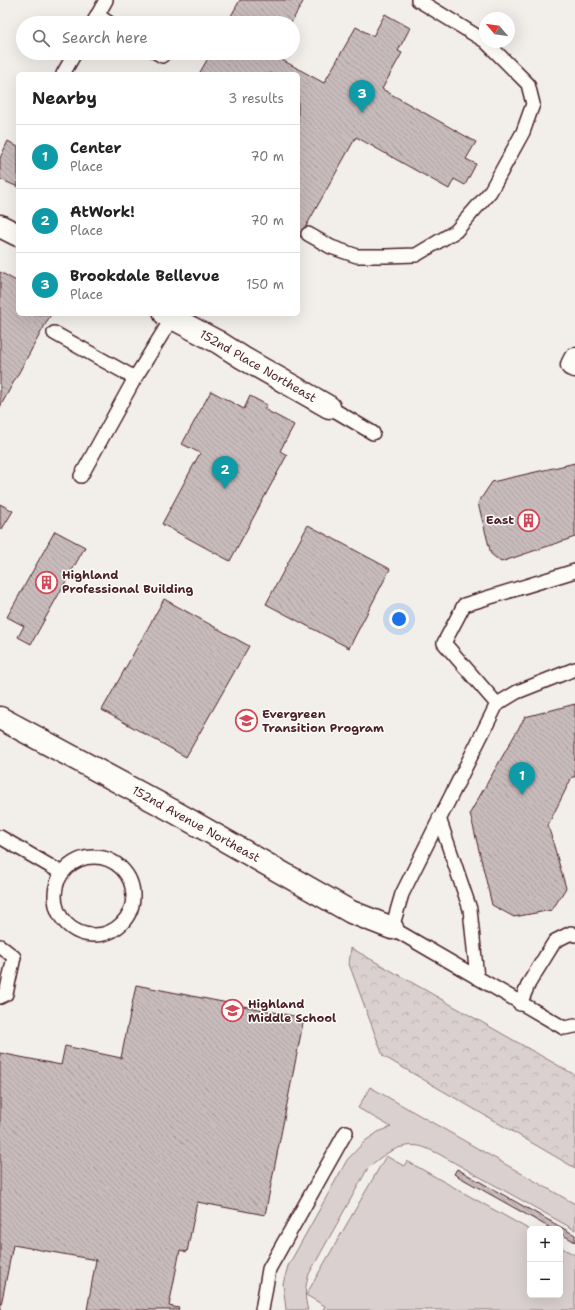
<!DOCTYPE html>
<html lang="en">
<head>
<meta charset="utf-8">
<style>
  :root { --surface:#fff; --page:#f2f2f2; --text:#222; --muted:#767676; --line:#e0e0e0; --accent:#ea580c }
  body { margin:0; font-family:"Shantell Sans",sans-serif; background:var(--page); color:var(--text) }
  .controls { position:absolute; right:12px; bottom:12px; display:grid; overflow:hidden; border-radius:6px; box-shadow:0 4px 16px #0002 }
  .controls button { width:36px; height:36px; display:grid; place-items:center; padding:0; border:0; border-bottom:1px solid var(--line); background:var(--surface); color:var(--text); font:20px sans-serif }
  .compass { position:absolute; left:479px; top:12px; width:36px; height:36px; border-radius:50%; background:var(--surface); box-shadow:0 4px 16px #0002; rotate:299deg }
  .you { position:absolute; left:399px; top:619px; width:14px; height:14px; margin:-10px; border:3px solid #fff; border-radius:50%; background:#1a73e8; box-shadow:0 0 0 6px #1a73e833 }
  .badge { display:grid; place-items:center; width:26px; height:26px; border-radius:50%; background:var(--accent); color:#fff; font-size:13px; font-weight:700 }
  .pin { position:absolute; translate:-50% -33px; filter:drop-shadow(0 1px 2px #0008) }
  .pin::after { content:''; position:absolute; top:21px; width:14px; height:12px; background:inherit; clip-path:polygon(0 0,100% 0,50% 100%) }
  .list { margin:0; padding:0; list-style:none }
  h2 { display:flex; justify-content:space-between; align-items:center; height:52px; margin:0; padding:0 16px; font-size:17px }
  h2 small { font-size:13px; font-weight:400; color:var(--muted) }
  .list li { display:grid; grid-template-columns:26px 1fr auto; gap:12px; align-items:center; box-sizing:border-box; height:64px; padding:0 16px; border-top:1px solid var(--line) }
  .list b { display:block; font-size:15px; white-space:nowrap }
  .list p { margin:0; font-size:13px; white-space:nowrap; color:var(--muted) }
  .list em { font-size:13px; font-style:normal; color:var(--muted) }
  .icon { flex:none; width:22px; height:22px; fill:none; stroke:currentColor; stroke-width:2; stroke-linecap:round; stroke-linejoin:round }
  .map { position:relative; flex:none; width:575px; height:1310px; overflow:hidden }
  .search { position:absolute; background:var(--surface); box-shadow:0 4px 16px #0002; left:16px; top:16px; width:284px; height:44px; display:flex; align-items:center; gap:10px; box-sizing:border-box; padding:0 14px; border-radius:22px; color:var(--muted); font-size:15px }
  .panel { position:absolute; background:var(--surface); box-shadow:0 4px 16px #0002; left:16px; top:72px; width:284px; height:244px; border-radius:6px }
  .map>svg:first-child { display:block }
</style>
</head>
<body>
<div class="map">
<svg width="575" height="1310" viewBox="0 0 575 1310">
  <defs>
    <pattern id="forest-crowns" width="20" height="18" patternUnits="userSpaceOnUse"><rect width="20" height="18" fill="#d9d0cf"/><path d="M2 6a3 3 0 1 1 6 0M12 15a3 3 0 1 1 6 0" fill="none" stroke="#bcb2b2"/></pattern>
    <pattern id="building-back-hatch" width="6" height="6" patternUnits="userSpaceOnUse"><rect width="6" height="6" fill="#c8bbbb"/><path d="M-1 5l2 2M0 0l6 6M5-1l2 2" fill="none" stroke="#ada0a1"/></pattern>
  </defs>
  <rect width="100%" height="100%" fill="#f2efeb"/>
  <filter id="ink" filterUnits="userSpaceOnUse"><feTurbulence type="fractalNoise" baseFrequency=".025" numOctaves="2"/><feDisplacementMap in="SourceGraphic" scale="8" xChannelSelector="R" yChannelSelector="G"/><feConvolveMatrix kernelMatrix="1 2 1 2 8 2 1 2 1" color-interpolation-filters="sRGB"/></filter>
  <g filter="url(#ink)">
    <path fill="#d9d0cf" stroke="#92787d" d="M 370,1087 L 575,1204 L 575,1230 L 437,1153 C 432,1151 425,1147 419,1146 C 399,1143 382,1155 368,1168 L 309,1274 C 305,1287 304,1297 308,1310 L 286,1310 L 283,1284 L 288,1266 L 347,1160 L 365,1141 L 378,1132 L 391,1127 L 358,1108 Z
      M 386,1156 L 404,1166 L 407,1161 L 530,1230 L 530,1295 L 560,1295 L 560,1247 L 575,1255 L 575,1310 L 323,1310 L 325,1306 L 306,1295 Z"/>
    <path fill="url(#forest-crowns)" stroke="#92787d" d="M 351,948 L 575,1075 L 575,1168 L 383,1056 L 349,964 Z"/>
    <path fill="url(#building-back-hatch)" stroke="#4a1f2b" d="M 240,0 L 304,0 L 291,23 L 227,23 Z
      M 385,14 L 410,28 L 398,51 L 402,53 L 382,89 L 476,142 L 466,159 L 476,164 L 465,185 L 454,179 L 449,189 L 356,137 L 300,237 L 298,236 L 298,74 L 199,74 L 211,53 L 274,53 L 273,55 L 324,83 L 356,27 L 373,36 Z
      M 8,141 L 18,147 L 18,187 L 0,179 L 0,158 Z
      M 0,272 L 18,282 L 18,314 L 51,314 L 0,407 Z
      M 211,391 L 244,409 L 250,396 L 267,405 L 264,409 L 294,425 L 280,451 L 287,455 L 230,561 L 162,524 L 200,453 L 182,444 Z
      M 575,463 L 575,537 L 501,562 L 491,554 L 478,503 L 492,482 Z
      M 0,504 L 13,511 L 2,529 L 0,528 Z
      M 308,525 L 390,569 L 349,648 L 266,604 Z
      M 55,531 L 85,547 L 31,644 L 18,637 L 24,626 L 7,617 Z
      M 164,599 L 249,646 L 186,757 L 102,710 Z
      M 575,704 L 575,777 L 572,777 L 548,825 L 566,888 L 552,910 L 514,917 L 492,905 L 470,813 L 525,717 Z
      M 136,985 L 304,1018 L 265,1215 L 197,1202 L 187,1252 L 180,1250 L 169,1306 L 179,1308 L 178,1310 L 87,1310 L 96,1260 L 13,1245 L 0,1310 L 0,1053 L 61,1065 L 65,1046 L 121,1058 Z
      M 457,1169 L 575,1235 L 575,1242 L 560,1233 L 560,1229 L 552,1229 L 454,1174 Z"/>
    <g fill="none" stroke-linecap="round" stroke-linejoin="round">
      <defs>
        <path id="lane" d="M 418,0 L 485,41
          M 97,15 L 109,23
          M 93,23 L 106,0
          M 157,53 L 162,56
          M 63,74 L 75,53
          M 308,234 L 331,247 L 357,256 L 386,256 L 416,255 L 456,231 L 490,192 L 523,132 L 533,104 L 528,84 L 486,42
          M 54,333 L 135,378
          M 329,407 L 373,433
          M 81,476 L 135,378 L 172,318
          M 575,669 L 517,692 L 497,704 L 402,894 L 392,928 L 564,1028 L 575,1026
          M 497,704 L 444,643 L 464,605 L 575,571
          M 439,818 L 470,909 L 477,978
          M 0,837 L 62,873
          M55 896a39 39 0 1 1 78 0a39 39 0 1 1-78 0Z
          M 0,946 L 14,957 L 6,994 L 0,997
          M 520,1004 L 529,983 L 555,941 L 571,933 L 575,935
          M 262,1310 L 269,1269 L 346,1132"/>
        <path id="street" d="M 0,226 L 18,235
          M 165,314 L 218,342 L 243,358 L 329,407
          M 575,359 L 572,365 L 575,366
          M 0,718 L 173,811 L 351,912 L 392,928"/>
      </defs>
      <use href="#lane" stroke="#4a1f2b" stroke-width="16"/>
      <use href="#street" stroke="#4a1f2b" stroke-width="25"/>
      <use href="#lane" stroke="#fdfcf7" stroke-width="13"/>
      <use href="#street" stroke="#fdfcf7" stroke-width="22"/>
    </g>
  </g>
  <defs>
    <symbol id="building-ring" viewBox="-11 -11 22 22"><circle r="9.5" fill="#fdfcf7" stroke="#d1495b" stroke-width="1.5"/><path d="M-4-6H4V6H1V3H-1V6H-4ZM-2.5-4.3h1.7v1.8h-1.7ZM.8-4.3h1.7v1.8H.8ZM-2.5-1h1.7V.8h-1.7ZM.8-1h1.7V.8H.8Z" fill="#d1495b"/></symbol>
    <symbol id="school-ring" viewBox="-11 -11 22 22"><circle r="9.5" fill="#fdfcf7" stroke="#d1495b" stroke-width="1.5"/><path d="M0-5L7-2L0 1L-7-2ZM-4 1L0 2.5L4 1V4Q0 6-4 4Z" fill="#d1495b"/></symbol>
  </defs>
  <g fill-rule="evenodd">
    <use href="#building-ring" x="516" y="508" width="25" height="25"/>
    <use href="#building-ring" x="34" y="570" width="25" height="25"/>
    <use href="#school-ring" x="234" y="708" width="25" height="25"/>
    <use href="#school-ring" x="220" y="998" width="25" height="25"/>
  </g>
  <g text-anchor="middle" stroke-width="3" stroke-linejoin="round" paint-order="stroke">
    <g font-size="12" fill="#4a1f2b" stroke="#fdfcf7">
      <text transform="translate(258 366) rotate(30)" y="4">152nd Place Northeast</text>
      <text transform="translate(196 824) rotate(29)" y="4">152nd Avenue Northeast</text>
    </g>
    <g font-size="12" font-weight="bold" fill="#4a1f2b" stroke="#fdfcf7" text-anchor="start">
      <text x="514" y="524" text-anchor="end">East</text>
      <text x="62" y="579">Highland<tspan x="62" dy="14">Professional Building</tspan></text>
      <text x="262" y="718">Evergreen<tspan x="262" dy="14">Transition Program</tspan></text>
      <text x="248" y="1008">Highland<tspan x="248" dy="14">Middle School</tspan></text>
    </g>
  </g>
</svg>
<div class="controls">
<button>+</button>
<button>−</button>
</div>
<svg class="compass" viewBox="-18 -18 36 36"><path d="M0-13l5 13h-10z" fill="#e53935"/><path d="M0 13l5-13h-10z" fill="#767676"/></svg>
<div class="you"></div>
<div class="pin badge" style="left:522px;top:795px;background:#0f9aa8">1</div>
<div class="pin badge" style="left:225px;top:489px;background:#0f9aa8">2</div>
<div class="pin badge" style="left:362px;top:113px;background:#0f9aa8">3</div>
<div class="search"><svg class="icon" aria-label="search" viewBox="0 0 24 24"><circle cx="10" cy="10" r="6"/><path d="M15 15l6 6"/></svg>Search here</div>
<section class="panel">
<h2>Nearby<small>3 results</small></h2>
<ul class="list">
<li><span class="badge" style="background:#0f9aa8">1</span><div><b>Center</b><p>Place</p></div><em>70 m</em></li>
<li><span class="badge" style="background:#0f9aa8">2</span><div><b>AtWork!</b><p>Place</p></div><em>70 m</em></li>
<li><span class="badge" style="background:#0f9aa8">3</span><div><b>Brookdale Bellevue</b><p>Place</p></div><em>150 m</em></li>
</ul>
</section>
</div>
</body>
</html>
